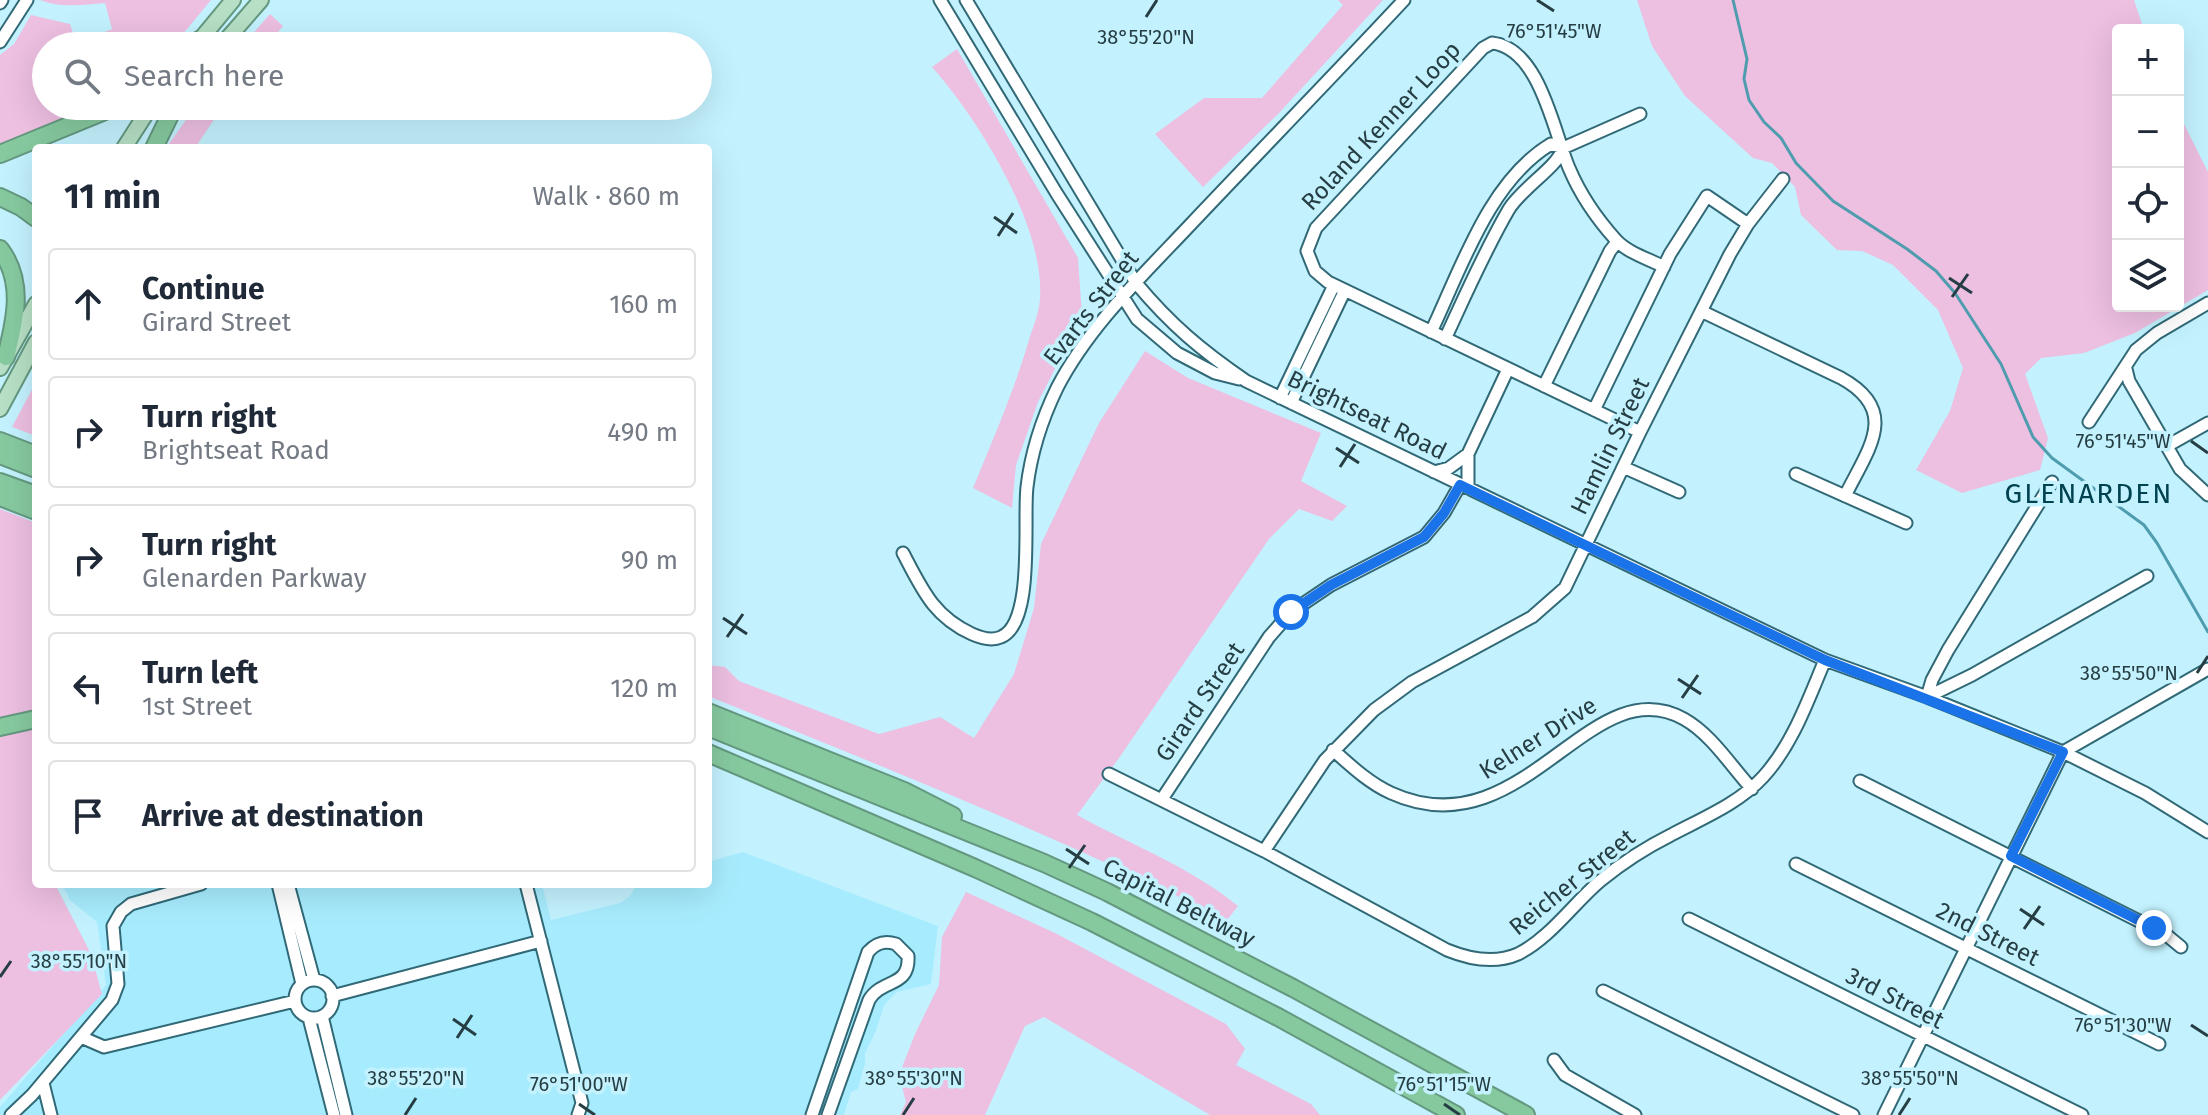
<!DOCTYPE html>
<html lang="en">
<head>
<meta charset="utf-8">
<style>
  :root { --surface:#fff; --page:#f6f6f7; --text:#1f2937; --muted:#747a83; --line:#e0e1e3 }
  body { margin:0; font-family:"Fira Sans",sans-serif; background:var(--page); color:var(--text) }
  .controls { position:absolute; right:24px; top:24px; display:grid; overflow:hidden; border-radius:8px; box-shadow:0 8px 32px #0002 }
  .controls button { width:72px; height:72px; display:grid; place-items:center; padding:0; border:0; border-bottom:2px solid var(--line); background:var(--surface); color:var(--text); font:40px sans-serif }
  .stop { position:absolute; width:24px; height:24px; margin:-18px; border:6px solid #1a73e8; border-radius:50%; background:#fff }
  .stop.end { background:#1a73e8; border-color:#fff; box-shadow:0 2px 8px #0008 }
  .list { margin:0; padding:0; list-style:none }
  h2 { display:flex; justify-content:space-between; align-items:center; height:104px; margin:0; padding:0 32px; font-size:34px }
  h2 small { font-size:26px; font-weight:400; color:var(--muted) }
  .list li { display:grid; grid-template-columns:52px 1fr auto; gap:24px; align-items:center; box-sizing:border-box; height:112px; margin:0 16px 16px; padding:0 16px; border:2px solid var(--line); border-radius:8px }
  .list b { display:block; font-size:30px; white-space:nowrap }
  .list p { margin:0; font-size:26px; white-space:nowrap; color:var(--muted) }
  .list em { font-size:26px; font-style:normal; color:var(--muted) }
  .icon { flex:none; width:44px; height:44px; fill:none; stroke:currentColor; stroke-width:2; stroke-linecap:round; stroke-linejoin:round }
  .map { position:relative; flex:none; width:2208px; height:1115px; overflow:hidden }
  .search { position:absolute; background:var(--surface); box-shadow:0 8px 32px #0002; left:32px; top:32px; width:680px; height:88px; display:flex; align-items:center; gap:20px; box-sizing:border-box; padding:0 28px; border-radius:44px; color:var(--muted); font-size:30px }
  .panel { position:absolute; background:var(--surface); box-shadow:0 8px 32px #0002; left:32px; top:144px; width:680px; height:744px; border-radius:8px }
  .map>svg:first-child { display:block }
</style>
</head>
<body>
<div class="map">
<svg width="2208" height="1115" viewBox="0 0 2208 1115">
  <rect width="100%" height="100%" fill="#c3f2fe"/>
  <path fill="#a7ecfe" d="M 743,852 L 938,926 L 931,984 L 897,992 L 884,1005 L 876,1031 L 865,1053 L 865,1064 L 858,1089 L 851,1092 L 844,1115 L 0,1115 L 0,1107 L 106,985 L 97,922 L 70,900 L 62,884 L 542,884 L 551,920 L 620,903 L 630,896 L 637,884 L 708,884 L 708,862 Z"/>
  <path fill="#edbfe1" d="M 40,0 L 211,0 L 173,46 L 46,46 L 46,106 L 93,106 L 0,145 L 0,55 L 14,44 L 31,15 L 70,24 L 74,36 L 95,36 L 112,29 L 105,3 C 84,5 60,8 40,0 Z
    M 1338,0 L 1383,0 L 1279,113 L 1203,187 L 1155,134 L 1204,98 L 1262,98 L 1343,5 Z
    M 1637,0 L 2134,0 L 2144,30 L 2118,30 L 2118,306 L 2178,306 L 2178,112 L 2208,172 L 2208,290 L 2135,333 L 2084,353 L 2041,358 L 2025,374 L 2048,438 L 2040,470 L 1962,493 L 1916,470 L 1950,411 L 1963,368 L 1938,310 L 1893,265 L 1862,251 L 1837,250 L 1801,215 L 1795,187 L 1772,163 L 1753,158 L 1685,96 L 1652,46 Z
    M 270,14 L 283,26 L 266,46 L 242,46 Z
    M 957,49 L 1078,258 L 1082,316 L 1038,402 L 1016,465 L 1012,508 L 973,488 C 993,439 1014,391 1029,340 C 1033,327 1039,313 1040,299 C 1045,226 979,120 932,67 Z
    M 196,106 L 223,106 L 195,148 L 166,148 Z
    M 1145,351 L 1188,378 L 1321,433 L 1301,481 L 1347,506 L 1332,521 L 1299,509 L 1269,539 L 1119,758 L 1077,815 C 1131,845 1189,866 1238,906 L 1227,920 C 1058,837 883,766 708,696 L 708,665 L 725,667 L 739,681 L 879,734 L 940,717 L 974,738 L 1014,674 L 1034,608 L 1041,544 L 1099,423 Z
    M 36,382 L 36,436 L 12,427 Z
    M 0,509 L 36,523 L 36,884 L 55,884 L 91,954 L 102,994 L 0,1100 Z
    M 966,892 L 1057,934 L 1226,1024 L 1245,1049 L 1236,1065 L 1311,1104 L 1320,1115 L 1210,1115 L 1044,1017 L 1025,1026 L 985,1115 L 900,1115 L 906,1102 L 899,1075 L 915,1034 L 939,985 L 942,937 Z"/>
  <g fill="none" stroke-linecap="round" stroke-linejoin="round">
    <path stroke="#4f9caf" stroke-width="3" d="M 1733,0 L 1747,59 L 1744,79 L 1749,100 L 1764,122 L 1781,138 L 1796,163 L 1833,201 L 1907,249 L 1936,271 L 1955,293 L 2001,364 L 2033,437 L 2052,458 L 2144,525 L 2157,543 L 2208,632"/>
    <defs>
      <path id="minor" d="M 940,0 L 1057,194 L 1137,319 L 1177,353 L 1215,373 L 1239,379
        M 966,0 L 1136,283 C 1171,325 1201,350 1246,381 L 1825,660 L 1927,697 L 2063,752 L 2145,793 L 2208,832
        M 0,3 L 2,0
        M 0,42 L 27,0
        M 1701,311 L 1841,378 C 1901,411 1868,449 1845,496
        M 1431,332 C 1461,269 1489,181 1551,144 L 1563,148 L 1640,114
        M 1445,339 C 1465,296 1485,250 1509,209 C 1523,187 1556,168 1563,149
        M 2126,369 L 2129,381 L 2180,469 L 2208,495
        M 1544,386 L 1610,251 L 1617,242
        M 1280,398 L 1334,285
        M 1291,403 L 1345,290
        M 1594,410 L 1670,254 L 1707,196 L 1748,224
        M 2089,422 L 2136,350 L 2157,333 L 2208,303
        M 1640,432 L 1328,282 L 1315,271 L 1307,251 L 1316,228 L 1483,48 L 1492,43 C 1540,48 1554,133 1569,168 C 1580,194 1597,219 1616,240 C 1628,253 1649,259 1664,267
        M 2167,446 L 2208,423
        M 1468,454 L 1468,488
        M 1623,467 L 1679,492
        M 1434,472 L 1449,468 L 1468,454 L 1508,369
        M 1796,474 L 1906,523
        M 903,553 C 922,589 933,616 972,634 C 981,638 992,641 1001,637 C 1035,623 1023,518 1027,487 C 1031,453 1042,419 1057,388 C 1089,326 1143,275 1191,224 C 1262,149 1334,75 1404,0
        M 1927,697 L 1972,675 L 2147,576
        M 1927,697 L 1932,680 L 1948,650 L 2052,482
        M 1333,750 C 1351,766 1369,783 1391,793 C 1523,853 1589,666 1684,719 C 1711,734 1731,766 1752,789
        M 1109,774 L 1264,851 L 1447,950 C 1469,959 1495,964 1518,954 C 1550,938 1573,904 1600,881 C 1622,863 1645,848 1671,835 C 1703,818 1738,804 1763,777 C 1793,744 1808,700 1825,660
        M 1860,781 L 2139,921 L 2164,933 L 2181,947
        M 1162,799 L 1269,637 L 1291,612 L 1331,585 L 1424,537 L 1444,513 L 1460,485
        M 1264,851 L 1325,760 L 1374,710 L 1412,682 L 1532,617 L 1565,588 L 1640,432 L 1730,254 L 1748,224 L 1783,179
        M 1796,864 L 2159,1044
        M 278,884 L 302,984
        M 288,884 L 314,980
        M 526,884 L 582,1103 L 578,1115
        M 1689,919 L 2082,1115
        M295 999a19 19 0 1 1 38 0a19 19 0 1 1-38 0Z
        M 1603,991 L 1853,1115
        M 332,996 L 541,941
        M 322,1016 L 346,1115
        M 309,1018 L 334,1115
        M 81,1037 L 104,1047 L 295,1001
        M 1554,1060 L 1565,1075 L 1635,1115
        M 43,1083 L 51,1115
        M 11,1115 L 32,1095 L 112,1000 L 118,984 L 113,926 L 121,912 L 131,904 L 201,884
        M 812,1115 L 868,952 C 876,943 884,940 896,944 L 908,956 C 910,988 882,978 869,1000 L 828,1115
        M 1884,1115 L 2063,752 L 2208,669"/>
      <path id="major" d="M 195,46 L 233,0
        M 221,46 L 261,0
        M 124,148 L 151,106
        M 0,368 L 36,304
        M 0,409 L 36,342"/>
      <path id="highway" d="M 193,46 L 199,40
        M 154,148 L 172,111
        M 0,154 L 117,106
        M 0,197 L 21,207 L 36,218
        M 0,249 C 25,282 15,321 6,357
        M 0,441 L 36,455
        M 0,455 L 36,469
        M 0,482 L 36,495
        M 0,497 L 36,511
        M 708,712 L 904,791 L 953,816
        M 0,727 L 36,719
        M 708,727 L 1044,863 L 1107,892 L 1293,988 L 1526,1115
        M 708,753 L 975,868 L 1092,922 L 1278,1017 L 1456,1115"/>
    </defs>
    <use href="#minor" stroke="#316977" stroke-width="15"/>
    <use href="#major" stroke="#64987f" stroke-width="18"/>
    <use href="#highway" stroke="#64987f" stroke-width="20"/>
    <use href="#minor" stroke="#fff" stroke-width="11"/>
    <use href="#major" stroke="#b6dfc5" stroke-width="14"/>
    <use href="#highway" stroke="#86c99f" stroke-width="16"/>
  </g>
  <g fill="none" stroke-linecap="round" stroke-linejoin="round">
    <path stroke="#1a73e8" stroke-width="10" d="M 1291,612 L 1331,585 L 1424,537 L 1444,513 L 1460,485 L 1825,660 L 2063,752 L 2011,856 L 2154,928"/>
  </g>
  <path fill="none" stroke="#253d43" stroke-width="3" d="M 1537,0 L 1554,11M 1146,17 L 1157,0M 994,217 L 1017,233M 998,236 L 1013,213M 1949,278 L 1972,293M 1952,297 L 1968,274M 2191,441 L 2208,453M 1336,448 L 1359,463M 1340,467 L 1355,444M 723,618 L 747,634M 727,637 L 743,614M 2197,673 L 2208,656M 1678,679 L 1701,694M 1682,698 L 1698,675M 1066,849 L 1089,864M 1069,868 L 1085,845M 2020,909 L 2044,925M 2024,929 L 2040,906M 0,977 L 11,961M 453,1019 L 476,1035M 2191,1025 L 2208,1036M 457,1038 L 472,1015M 579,1104 L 595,1115M 1444,1104 L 1460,1115M 405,1115 L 416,1098M 903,1115 L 914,1098M 1899,1115 L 1910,1098"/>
  <g text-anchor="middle" stroke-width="7" stroke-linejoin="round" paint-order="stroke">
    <g font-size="24" fill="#253d43" stroke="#c3f2fe">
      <text transform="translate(1381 126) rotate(-47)" y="8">Roland Kenner Loop</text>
      <text transform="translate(1091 308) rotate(-52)" y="8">Evarts Street</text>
      <text transform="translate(1367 415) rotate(26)" y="8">Brightseat Road</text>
      <text transform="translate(1610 446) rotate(-64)" y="8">Hamlin Street</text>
      <text transform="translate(1200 702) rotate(-56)" y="8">Girard Street</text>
      <text transform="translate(1538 738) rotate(-32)" y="8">Kelner Drive</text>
      <text transform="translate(1572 882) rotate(-39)" y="8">Reicher Street</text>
      <text transform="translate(1179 903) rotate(27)" y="8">Capital Beltway</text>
      <text transform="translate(1988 934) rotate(27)" y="8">2nd Street</text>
      <text transform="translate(1895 998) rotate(27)" y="8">3rd Street</text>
    </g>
    <g font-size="28" letter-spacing="2" fill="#00424f" stroke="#c3f2fe">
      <text x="2089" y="503">GLENARDEN</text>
    </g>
  </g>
  <g font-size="20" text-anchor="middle" fill="#253d43" stroke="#c3f2fe" stroke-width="7" stroke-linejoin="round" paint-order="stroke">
    <text x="1554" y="38">76°51'45"W</text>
    <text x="1146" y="44">38°55'20"N</text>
    <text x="2123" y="448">76°51'45"W</text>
    <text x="2129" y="680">38°55'50"N</text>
    <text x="79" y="968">38°55'10"N</text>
    <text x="2123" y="1032">76°51'30"W</text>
    <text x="416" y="1085">38°55'20"N</text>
    <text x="914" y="1085">38°55'30"N</text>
    <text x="1910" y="1085">38°55'50"N</text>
    <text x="579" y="1091">76°51'00"W</text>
    <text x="1444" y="1091">76°51'15"W</text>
  </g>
</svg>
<div class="controls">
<button>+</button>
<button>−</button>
<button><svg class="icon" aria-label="locate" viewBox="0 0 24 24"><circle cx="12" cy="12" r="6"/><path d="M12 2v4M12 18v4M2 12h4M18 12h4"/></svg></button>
<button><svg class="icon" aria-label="layers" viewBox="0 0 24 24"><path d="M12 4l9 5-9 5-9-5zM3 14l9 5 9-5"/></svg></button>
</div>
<div class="stop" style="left:1291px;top:612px"></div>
<div class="stop end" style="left:2154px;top:928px"></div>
<div class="search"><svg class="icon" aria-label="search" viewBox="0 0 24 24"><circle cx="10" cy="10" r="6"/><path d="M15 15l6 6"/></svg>Search here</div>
<section class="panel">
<h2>11 min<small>Walk · 860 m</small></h2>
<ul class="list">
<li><svg class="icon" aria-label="ahead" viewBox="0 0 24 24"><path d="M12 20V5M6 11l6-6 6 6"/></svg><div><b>Continue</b><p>Girard Street</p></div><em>160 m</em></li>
<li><svg class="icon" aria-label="right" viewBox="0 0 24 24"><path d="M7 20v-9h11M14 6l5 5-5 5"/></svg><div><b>Turn right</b><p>Brightseat Road</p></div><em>490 m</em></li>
<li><svg class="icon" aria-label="right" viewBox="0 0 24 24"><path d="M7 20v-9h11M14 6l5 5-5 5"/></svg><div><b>Turn right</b><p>Glenarden Parkway</p></div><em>90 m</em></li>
<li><svg class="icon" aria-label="left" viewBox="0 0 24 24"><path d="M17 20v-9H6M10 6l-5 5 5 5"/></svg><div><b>Turn left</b><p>1st Street</p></div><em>120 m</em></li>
<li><svg class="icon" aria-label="arrive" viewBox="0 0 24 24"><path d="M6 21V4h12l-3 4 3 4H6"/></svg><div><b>Arrive at destination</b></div></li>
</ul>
</section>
</div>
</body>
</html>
